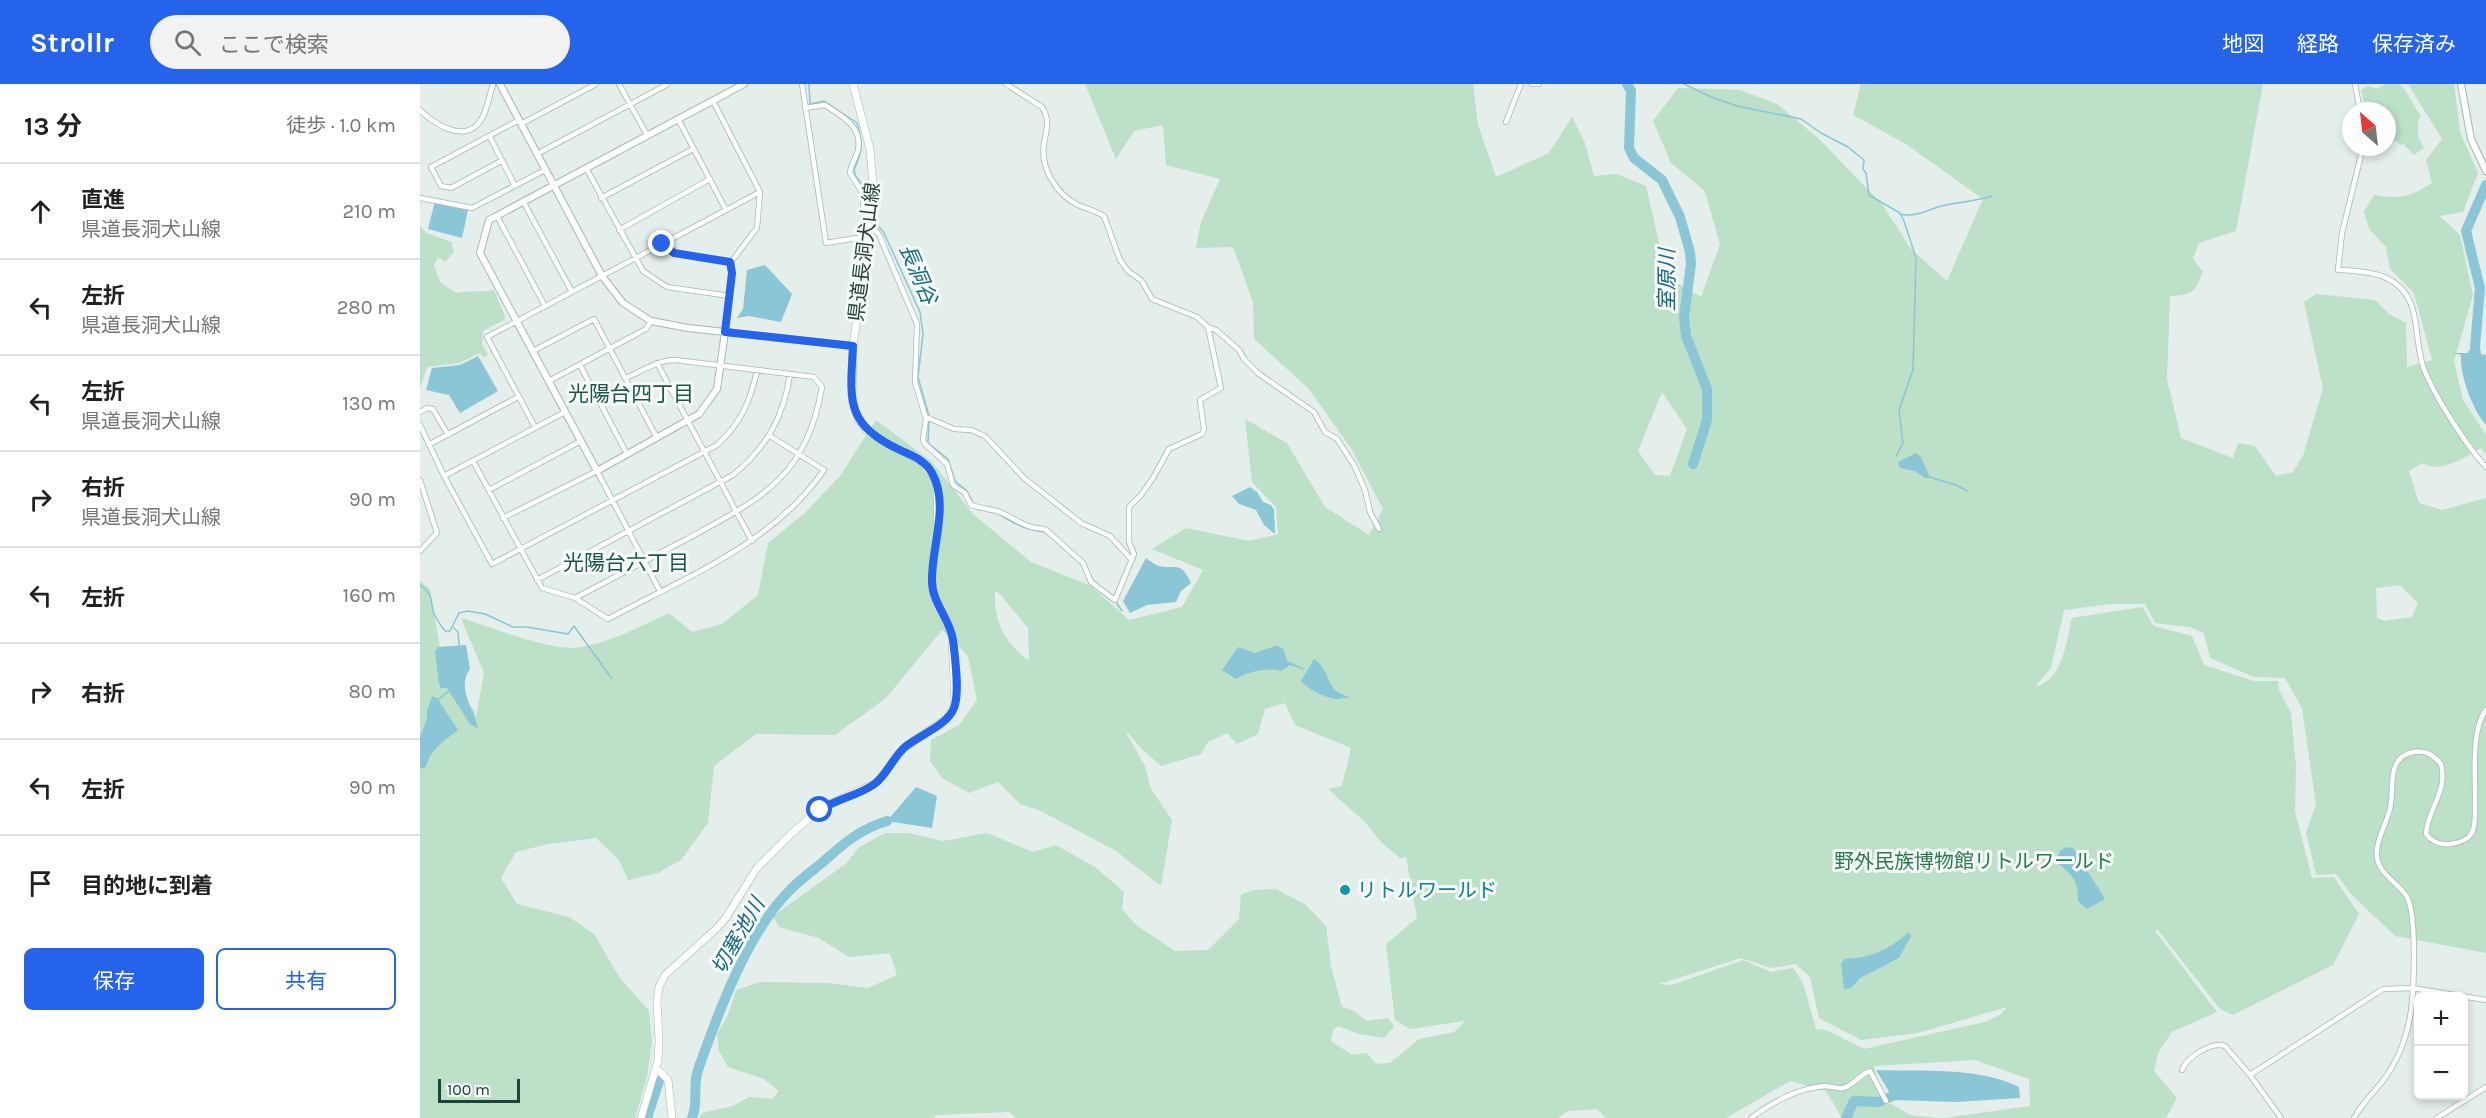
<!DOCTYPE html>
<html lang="ja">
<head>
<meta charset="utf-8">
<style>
  :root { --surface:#fff; --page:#f2f2f2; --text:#222; --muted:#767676; --line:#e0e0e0; --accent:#2563eb }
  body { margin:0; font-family:Karla,"Noto Sans JP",sans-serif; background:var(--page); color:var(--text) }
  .controls { position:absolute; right:18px; bottom:18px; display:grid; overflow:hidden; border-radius:9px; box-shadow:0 3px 9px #0003 }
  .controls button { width:54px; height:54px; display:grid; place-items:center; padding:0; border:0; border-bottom:2px solid var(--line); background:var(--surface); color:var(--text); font:30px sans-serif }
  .compass { position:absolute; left:1922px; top:18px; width:54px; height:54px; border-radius:50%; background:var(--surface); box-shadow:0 3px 9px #0003; rotate:332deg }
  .scale { position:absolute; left:18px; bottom:15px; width:82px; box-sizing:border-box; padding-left:6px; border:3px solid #22413a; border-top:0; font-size:16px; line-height:21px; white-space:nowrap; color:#22413a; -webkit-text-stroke:4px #f5faf8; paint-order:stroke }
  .stop { position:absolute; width:18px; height:18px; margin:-14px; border:4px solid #2563eb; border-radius:50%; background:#fff }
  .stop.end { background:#2563eb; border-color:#fff; box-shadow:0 2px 6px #0008 }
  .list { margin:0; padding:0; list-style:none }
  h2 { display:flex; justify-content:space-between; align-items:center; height:78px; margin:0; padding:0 24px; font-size:26px }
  h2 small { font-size:20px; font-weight:400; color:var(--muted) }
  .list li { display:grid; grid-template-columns:39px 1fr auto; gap:18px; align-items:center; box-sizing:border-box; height:96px; padding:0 24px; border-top:2px solid var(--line) }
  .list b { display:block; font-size:22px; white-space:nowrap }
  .list p { margin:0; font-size:20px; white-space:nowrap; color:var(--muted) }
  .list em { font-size:20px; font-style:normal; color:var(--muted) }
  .actions { display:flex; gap:12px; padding:18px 24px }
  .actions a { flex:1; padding:14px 0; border:2px solid var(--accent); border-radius:9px; text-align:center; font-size:21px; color:var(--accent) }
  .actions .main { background:var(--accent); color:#fff }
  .icon { flex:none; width:33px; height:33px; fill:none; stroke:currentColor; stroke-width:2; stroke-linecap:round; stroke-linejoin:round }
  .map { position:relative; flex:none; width:2066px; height:1034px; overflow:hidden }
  header { display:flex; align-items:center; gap:36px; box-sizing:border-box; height:84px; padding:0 30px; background:var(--accent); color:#fff }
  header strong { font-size:28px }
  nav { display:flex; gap:33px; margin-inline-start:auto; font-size:21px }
  .search { width:420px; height:54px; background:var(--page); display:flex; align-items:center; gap:15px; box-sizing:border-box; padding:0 21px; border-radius:33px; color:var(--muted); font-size:22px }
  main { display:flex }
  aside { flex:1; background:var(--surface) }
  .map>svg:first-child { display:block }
</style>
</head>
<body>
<header>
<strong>Strollr</strong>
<div class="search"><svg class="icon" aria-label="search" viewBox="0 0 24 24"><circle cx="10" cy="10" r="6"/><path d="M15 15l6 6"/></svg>ここで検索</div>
<nav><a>地図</a><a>経路</a><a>保存済み</a></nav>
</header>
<main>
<aside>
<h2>13 分<small>徒歩 · 1.0 km</small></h2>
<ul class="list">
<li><svg class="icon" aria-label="ahead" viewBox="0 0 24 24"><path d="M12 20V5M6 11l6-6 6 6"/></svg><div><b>直進</b><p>県道長洞犬山線</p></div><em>210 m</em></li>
<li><svg class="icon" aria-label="left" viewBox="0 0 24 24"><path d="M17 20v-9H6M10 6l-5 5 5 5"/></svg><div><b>左折</b><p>県道長洞犬山線</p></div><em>280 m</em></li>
<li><svg class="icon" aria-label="left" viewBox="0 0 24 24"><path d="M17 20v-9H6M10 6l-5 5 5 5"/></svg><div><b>左折</b><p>県道長洞犬山線</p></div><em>130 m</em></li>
<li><svg class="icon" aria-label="right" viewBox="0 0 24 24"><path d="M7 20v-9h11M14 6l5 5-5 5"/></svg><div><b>右折</b><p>県道長洞犬山線</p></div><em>90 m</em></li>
<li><svg class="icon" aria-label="left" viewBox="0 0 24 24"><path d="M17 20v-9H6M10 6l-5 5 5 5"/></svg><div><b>左折</b></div><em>160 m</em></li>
<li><svg class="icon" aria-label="right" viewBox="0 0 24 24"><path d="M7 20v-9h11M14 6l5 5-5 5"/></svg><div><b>右折</b></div><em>80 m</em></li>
<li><svg class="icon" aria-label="left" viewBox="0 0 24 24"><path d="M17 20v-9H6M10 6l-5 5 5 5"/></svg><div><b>左折</b></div><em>90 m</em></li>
<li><svg class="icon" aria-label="arrive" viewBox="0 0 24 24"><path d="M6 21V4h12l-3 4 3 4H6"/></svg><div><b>目的地に到着</b></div></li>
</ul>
<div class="actions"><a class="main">保存</a><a>共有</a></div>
</aside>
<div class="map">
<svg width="2066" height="1034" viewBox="0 0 2066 1034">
  <rect width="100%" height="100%" fill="#e4eeea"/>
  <path fill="#bce0c8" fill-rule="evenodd" d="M 665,0 L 1053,0 L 1058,41 L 1076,93 L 1129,69 L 1152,33 L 1165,59 L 1174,92 L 1196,90 L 1226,102 L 1247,193 L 1281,213 L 1300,161 L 1285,107 L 1251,79 L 1233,37 L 1258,4 L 1320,6 L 1357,20 L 1399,55 L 1462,120 L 1491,165 L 1527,197 L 1563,115 L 1486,60 L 1433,31 L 1441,0 L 1843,0 L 1816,147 L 1779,159 L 1773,174 L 1783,188 C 1774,209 1772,211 1750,212 L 1747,295 L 1761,354 L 1813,374 L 1818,359 L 1835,362 L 1856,392 L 1873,388 L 1883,372 L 1903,304 L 1884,218 L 1896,210 L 1955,216 L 1969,230 L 1986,239 L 1987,283 L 2012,276 L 1994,209 L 1970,185 L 1966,163 L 1949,145 L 1944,128 L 1954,111 C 1980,115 1989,114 2012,99 L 2006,76 L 2022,55 L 1988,0 L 2034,0 L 2040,48 L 2058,89 L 2043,128 L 2020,132 L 2040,151 L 2053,211 L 2034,277 L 2043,316 L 2066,351 L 2066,371 L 2061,364 C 2043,374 2021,390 2002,379 L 1989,387 L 1999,419 L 2022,426 L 2066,414 L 2066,869 L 1975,852 L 1931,810 L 1916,790 L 1896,791 L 1886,748 L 1896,721 L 1882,624 L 1865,594 L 1834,593 L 1790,574 L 1784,549 L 1770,543 L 1735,539 L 1725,520 L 1691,520 L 1644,526 L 1631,584 L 1615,603 C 1643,596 1646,559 1652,534 L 1722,523 L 1734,542 L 1772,552 L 1784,581 L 1834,597 L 1858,597 L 1859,606 L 1871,629 L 1876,682 L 1875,727 L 1892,794 L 1914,793 L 1939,830 L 1913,881 L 1813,931 L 1800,925 L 1737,845 L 1736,848 L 1797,928 L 1752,948 L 1739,967 L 1734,987 L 1757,1014 L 1746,1034 L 1523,1034 L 1610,1022 L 1609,995 L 1555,976 L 1454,982 L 1462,1021 L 1471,1020 L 1491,1031 L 1518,1034 L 1422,1034 L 1406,1007 L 1370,997 L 1306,1034 L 1186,1034 L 1177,1025 L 1148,1027 L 1138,1034 L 596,1034 L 589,1028 L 517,1031 L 512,1034 L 279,1034 L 282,1029 L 313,1022 L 329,1013 L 352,1015 L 359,1007 L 344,995 L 308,983 L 299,967 L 297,950 L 308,931 L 316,906 L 340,898 L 408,899 L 448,904 L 477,891 L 470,869 L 429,873 L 399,854 L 359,843 L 353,832 L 427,779 L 438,764 L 465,749 L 488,749 L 523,757 L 567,749 L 613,768 L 636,761 L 675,783 L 704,808 L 702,825 L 715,840 L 755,867 L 788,866 L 819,835 L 821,810 L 835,806 L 856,805 L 886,821 L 906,842 L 911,882 L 922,923 L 934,927 L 947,937 L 968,934 L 974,943 L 964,954 L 939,950 L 918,942 L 913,946 L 911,957 L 932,971 L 947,969 L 956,980 L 970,979 L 999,955 L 1034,948 L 1045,937 L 990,945 L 975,936 L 966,860 L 997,834 L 986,773 L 980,774 L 963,760 L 944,737 L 908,705 L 922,702 L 931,664 L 875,641 L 865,619 L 845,625 L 838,650 L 817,660 L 807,649 L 788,658 L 781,670 L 741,682 L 723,666 L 704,645 L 725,682 L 731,705 L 752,736 L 741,802 L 696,767 L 621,727 L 600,720 L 578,698 L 549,709 L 522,694 L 510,677 L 511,656 L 539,641 L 557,616 L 548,572 L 522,546 L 466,614 L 415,651 L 336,650 L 294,682 L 288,739 L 261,776 L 238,789 L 208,796 L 199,776 L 176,754 L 128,760 L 96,768 L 81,794 L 97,820 L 149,833 L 174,850 L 199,893 L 229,927 L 232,958 L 227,993 L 215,1034 L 0,1034 L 0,497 L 10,505 L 26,599 L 54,626 L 56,633 L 64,589 L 41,534 C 71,543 133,569 162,563 C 193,557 221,542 249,529 L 272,548 L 302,540 L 338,511 L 348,459 L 384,430 L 420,392 L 456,336 L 512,378 L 553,430 L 611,478 L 671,502 L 709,536 L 762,523 L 783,486 L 732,465 L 766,444 L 829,457 L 858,450 L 856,423 L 832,398 L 825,335 L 867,359 L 905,423 L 949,451 L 963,425 L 932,366 L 889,305 L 834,255 L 833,218 L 813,163 L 776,164 L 781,138 L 800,95 L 746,81 L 743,41 L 714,47 L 696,75 ZM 1242,308 L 1267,345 L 1250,392 L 1235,391 L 1218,367 ZM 1980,501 L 1998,519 L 1992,533 L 1964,537 L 1957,534 L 1956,504 ZM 575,507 L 579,509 L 608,544 L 609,577 C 584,558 574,539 575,507 ZM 1321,874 L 1351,884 L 1376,880 L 1390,893 L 1399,934 L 1441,956 L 1498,949 L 1587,923 L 1580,931 L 1565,938 L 1444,965 L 1406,946 L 1396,945 L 1383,899 L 1373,884 L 1351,888 L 1323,876 L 1252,901 L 1239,900 Z
    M 1965,0 L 1979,0 L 1985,6 L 2001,33 L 1998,36 L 1998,53 L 2004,64 L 1994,71 L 1983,60 L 1980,61 L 1976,56 L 1968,61 L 1970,51 L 1967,47 L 1967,27 L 1951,27 L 1944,18 L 1941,6 L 1948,2 L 1957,5 Z
    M 0,142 L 6,149 L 31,158 L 34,168 L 25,178 L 18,173 L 14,182 L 20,198 L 36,209 C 50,206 60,209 74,206 L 85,232 L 84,236 L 63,247 L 62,260 L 68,271 L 64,274 L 60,269 L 39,279 L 7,283 L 0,304 Z"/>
  <path fill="#8ac6d5" d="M 15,117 L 48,126 L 42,154 L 8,145 Z
    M 345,181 L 372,210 L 361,238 L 329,232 L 317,234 L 323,225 L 327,186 Z
    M 2049,266 L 2058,267 L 2058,270 L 2066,271 L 2066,341 C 2053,327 2039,289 2041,271 L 2033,269 L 2048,269 Z
    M 58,272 L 78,307 L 40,329 L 29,311 L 6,306 L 12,284 L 40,281 Z
    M 1496,369 L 1501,373 L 1510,394 L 1505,394 L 1495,387 L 1480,384 L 1478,378 Z
    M 830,403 L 837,408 L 843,418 L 851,421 L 854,426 L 855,450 L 844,441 L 836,426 L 819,420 L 812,412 Z
    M 726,474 C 730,477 735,481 739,482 C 757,486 760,476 771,499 L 761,507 L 756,518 L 727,521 L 710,529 L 703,517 Z
    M 46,561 L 50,585 C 36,605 54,623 58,645 L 50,640 L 27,604 L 21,604 L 19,600 L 15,567 L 18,563 Z
    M 855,562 C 865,562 865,570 867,577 L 885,585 L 884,586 L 870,581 L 861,587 C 849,583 826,588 816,595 L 802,586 L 818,563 L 835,569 Z
    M 894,575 C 912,587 904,606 927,612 L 929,615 C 922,612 922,616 915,615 C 903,613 889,606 881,597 Z
    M 12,612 L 17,614 L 38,646 C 24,657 10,665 6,683 L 0,685 L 0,652 L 7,635 L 7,627 Z
    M 496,703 L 517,712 L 512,744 L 467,737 Z
    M 1646,763 L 1653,764 L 1685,815 L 1667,825 L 1658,817 C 1659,797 1651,789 1636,778 L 1640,767 Z
    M 1489,848 L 1491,852 L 1479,874 L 1440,894 L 1431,904 L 1424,905 L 1421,879 L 1425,875 C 1451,874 1470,865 1489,848 Z
    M 1456,986 C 1503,988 1556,982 1599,1003 L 1600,1014 L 1536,1018 L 1474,1016 Z"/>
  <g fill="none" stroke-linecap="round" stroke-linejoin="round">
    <path stroke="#8ac6d5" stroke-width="1.5" d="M 389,0 L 390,20 L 404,17 L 437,39 C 443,60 443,66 434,86 L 436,93 L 445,103 L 448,129
      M 1264,0 L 1291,13 L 1317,22 L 1381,35 L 1401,49 L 1428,63 L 1444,76 L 1443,85 L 1446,89 L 1449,111 L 1480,129 L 1484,137 L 1496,174 L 1493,286 L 1479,326 L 1483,359 L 1476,372
      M 1480,130 C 1498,134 1509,124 1526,121 C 1542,118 1556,117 1572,112
      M 455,138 L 464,149 L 500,228 L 503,250 L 498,293 L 509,332
      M 509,337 L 508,359 L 528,375 L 535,397 L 547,407 L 553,419
      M 1509,393 L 1536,401 L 1547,407
      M 559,425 L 575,429
      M 579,430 C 595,440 606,446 625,448 L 662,481
      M 0,501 C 16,513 9,516 14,530 C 17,536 21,542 25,547 L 30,547 L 39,529 L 48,527 L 65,530 L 93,543 L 107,543 L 148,550 L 154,542 L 192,595
      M 676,504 L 691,516
      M 696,518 L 702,527
      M 34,544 L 38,548 L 39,561
      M 17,616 L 29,607"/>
    <path stroke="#8ac6d5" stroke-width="10" d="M 1207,0 L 1211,7 L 1209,64 L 1214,74 L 1242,96 L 1260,133 L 1270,168 L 1271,180 L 1264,233 L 1266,252 L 1287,305 L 1287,336 L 1273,380
      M 2057,280 L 2055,263 L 2060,204 L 2046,147 L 2066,101
      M 227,1034 L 239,997
      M 272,1034 C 279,1018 272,1003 278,986 C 298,929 328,847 371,805 C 381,795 392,787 403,778 C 423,760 440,745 467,737
      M 1426,1034 L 1434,1017 L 1459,1018 L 1484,1007"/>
    <defs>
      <path id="minor" d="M 199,0 L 227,51
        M 382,0 L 406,159 L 449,152
        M 586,0 L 622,23 C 630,35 627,45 624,59 C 620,84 636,110 658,121 C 667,125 676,127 684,132 L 700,176 L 708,187 L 722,197 L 732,215 L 777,233 L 788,243 L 796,246 L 819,266 L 824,275 L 839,290 L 894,328 L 905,348 L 917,355 L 934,381 L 945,406 L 950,428 L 959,445
        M 1112,0 L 1119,0
        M 1935,0 L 1940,27
        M 293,17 L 340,108 L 337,144 L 311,178 L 312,189 L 305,248
        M 385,24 L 405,21 C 421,32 443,42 438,66 C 436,74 431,80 430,89 L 443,110 L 443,134 L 446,153
        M 0,26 C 13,39 42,58 58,40 C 67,30 69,12 73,0
        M 258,35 L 306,126
        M 1086,38 L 1101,0
        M 101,40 L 176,0
        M 70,53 L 95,102
        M 1943,63 L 1922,149 L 1918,186 C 1950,187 1983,190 1993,226 C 1998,245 1997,266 2004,285 C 2015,313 2046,361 2066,383
        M 117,70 L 248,0
        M 81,77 L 31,104 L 21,102 L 11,83 L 99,36
        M 166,84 L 223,187 L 247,203 L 310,212
        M 0,114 L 52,124 L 125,86
        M 181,114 L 273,65
        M 103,117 L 152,208
        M 77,132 L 125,222
        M 450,145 L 457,148 L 460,153 L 497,240 L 495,298 L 506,335 L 503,356 L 505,360 L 527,380 L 533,401 L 545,409 L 551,421 C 560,424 571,425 580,428 C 596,435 606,445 625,445 L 663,479 L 671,498 L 695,516 L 714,470 L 709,458 L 709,423 L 721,411 L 733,394 L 749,365 L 782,350 L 784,345 L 780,316 L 801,304 L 788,243
        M 199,146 L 290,95
        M 242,160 L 254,169 L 311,178
        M 113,267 L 174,235 L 237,354
        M 237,279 L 332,457
        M 160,281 L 207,370
        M 129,297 L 226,245 L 231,237
        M 0,328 L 7,324 L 13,325 L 28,351
        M 506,333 L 534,345 L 551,346 L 565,352 L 604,394 L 661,439 L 690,452 L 712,476
        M 0,341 L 24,392 L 72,480 L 297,361 C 321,339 330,318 337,287
        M 115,343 L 67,253 L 340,108
        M 10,360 L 98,313
        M 53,377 L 122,504 L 155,514 L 188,535 C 264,494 353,460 404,386 L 350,352
        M 24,392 L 145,328
        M 0,396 L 17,449 L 0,467
        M 69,406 L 161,357
        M 83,434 L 177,387 L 240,507
        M 117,496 L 313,391 C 346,364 364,333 370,290
        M 155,514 C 192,495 228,475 265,456 C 340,415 386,395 402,303 L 394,293 L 255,276 C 238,276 222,287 206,294
        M 1762,986 C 1767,973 1792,957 1805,962 L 1830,991 L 1861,1034
        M 1830,991 L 1963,905 L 1992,904 L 2066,916
        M 1331,1034 C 1353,1018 1376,1005 1404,1002 C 1410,1002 1417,1005 1423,1004 C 1433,1002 1440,990 1450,987 L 1466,1017
        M 1934,1034 C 1941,1021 1952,1010 1962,998 C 1979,976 1987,954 1991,927 C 1994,905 1997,831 1987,813 C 1979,799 1959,791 1957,773 C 1955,759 1966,740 1970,725 C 1975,704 1965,673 1994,668 C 2006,666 2013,671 2021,680 C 2028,709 2008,723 2006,750 C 2012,758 2020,761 2030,760 C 2037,759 2047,757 2051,750 C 2056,743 2055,731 2055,723 C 2056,697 2050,646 2066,626
        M 2017,1034 L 2066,1003"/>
      <path id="tertiary" d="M 80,0 L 182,192 L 203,219 L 231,237 L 268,244 L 433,262
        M 2041,0 L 2051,55 L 2066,87
        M 305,248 L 297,305 L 279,330 L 177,387 L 60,169 L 69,136 L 324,0"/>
      <path id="secondary" d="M 236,984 L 248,996 L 252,1034
        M 221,1034 L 238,977 L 239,956 L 237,917 L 239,903 L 245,891 L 295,846 L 305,835 L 337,784 L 372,749 L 403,723 L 456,699 L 484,664 L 527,634 L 535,620 L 532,553 L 512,505 L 512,486 L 518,447 L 517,405 L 514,393 L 502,378 L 464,358 L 447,347 L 438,335 L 432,316 L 433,262 L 454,113 L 450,65 L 433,0"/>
    </defs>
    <use href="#minor" stroke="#a6b7b2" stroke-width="6"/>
    <use href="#tertiary" stroke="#a6b7b2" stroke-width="8"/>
    <use href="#secondary" stroke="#a2bbb3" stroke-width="8"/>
    <use href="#minor" stroke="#fff" stroke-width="4.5"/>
    <use href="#tertiary" stroke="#fff" stroke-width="6"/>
    <use href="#secondary" stroke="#fff" stroke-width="7"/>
  </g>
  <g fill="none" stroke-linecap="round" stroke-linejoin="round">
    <path stroke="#2563eb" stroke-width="8" d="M 242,160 L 254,169 L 310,178 L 312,189 L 305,248 L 433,262 C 430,317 425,340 480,366 C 492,372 505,376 512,389 C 530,421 511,464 512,497 C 512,519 530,535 533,556 C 535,573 540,609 534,624 C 527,642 499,651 485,663 C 472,674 467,692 453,701 C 437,712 416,715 400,726"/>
  </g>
  <circle fill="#0f9aa8" stroke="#f5faf8" stroke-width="2" cx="925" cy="806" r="6"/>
  <g text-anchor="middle" stroke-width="6" stroke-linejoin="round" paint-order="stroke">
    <g font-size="20" fill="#22413a" stroke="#f5faf8">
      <text transform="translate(444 168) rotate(-83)" y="7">県道長洞犬山線</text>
    </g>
    <g font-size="20" fill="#2a7a4d" stroke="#f5faf8">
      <text x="1554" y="784">野外民族博物館リトルワールド</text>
    </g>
    <g font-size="20" fill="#0d838f" stroke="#f5faf8" text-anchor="start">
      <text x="937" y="813">リトルワールド</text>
    </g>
    <g font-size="21" font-style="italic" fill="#196a81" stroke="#f5faf8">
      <text transform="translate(498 190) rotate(67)" y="7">長洞谷</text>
      <text transform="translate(1247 196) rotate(-90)" y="7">室原川</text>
      <text transform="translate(318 852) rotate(-60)" y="7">切塞池川</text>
    </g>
    <g font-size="21" fill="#1d554a" stroke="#f5faf8">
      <text x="211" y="317">光陽台四丁目</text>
      <text x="206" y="486">光陽台六丁目</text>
    </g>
  </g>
</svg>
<div class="controls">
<button>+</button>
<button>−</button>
</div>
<svg class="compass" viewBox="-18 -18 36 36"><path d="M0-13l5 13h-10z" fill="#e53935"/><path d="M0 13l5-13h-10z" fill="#767676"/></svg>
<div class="scale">100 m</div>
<div class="stop" style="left:400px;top:726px"></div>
<div class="stop end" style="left:242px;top:160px"></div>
</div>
</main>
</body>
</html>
